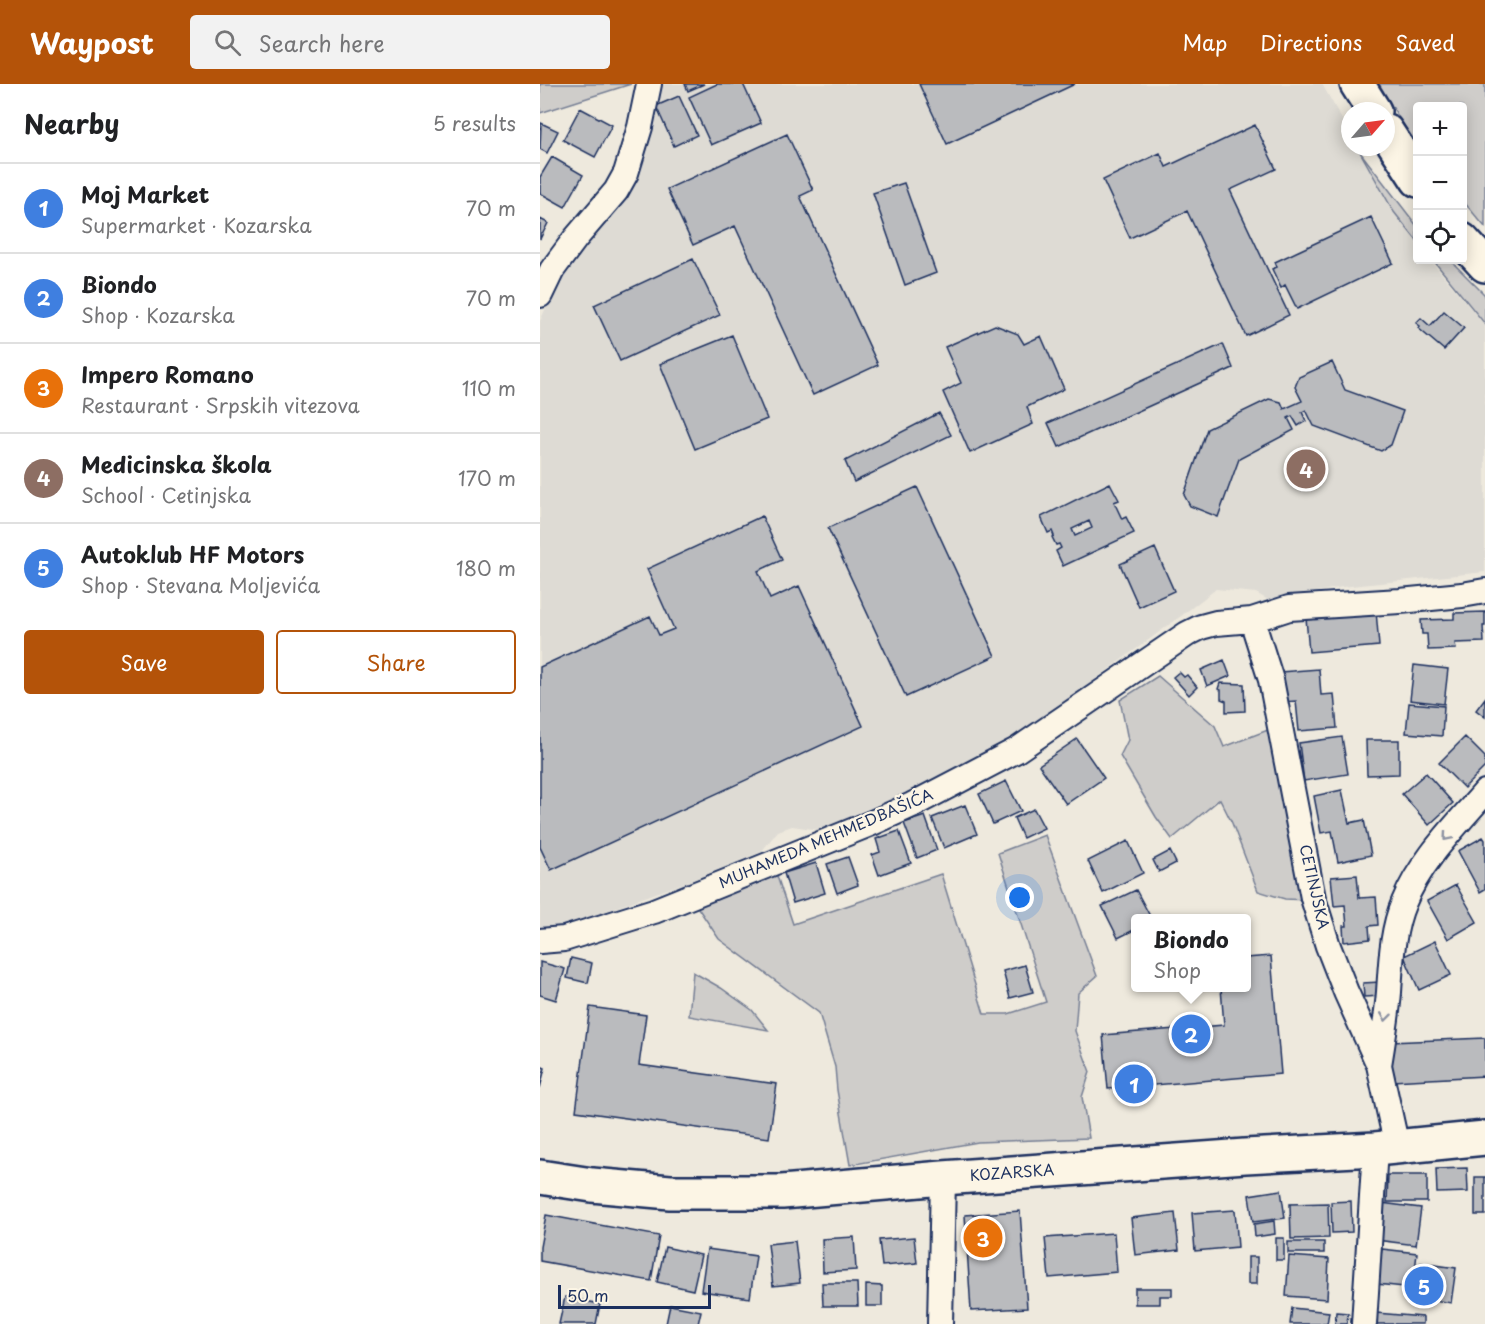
<!DOCTYPE html>
<html lang="en">
<head>
<meta charset="utf-8">
<style>
  :root { --surface:#fff; --page:#f2f2f2; --text:#202124; --muted:#757577; --line:#e0e0e0; --accent:#b45309 }
  body { margin:0; font-family:"Playpen Sans",sans-serif; background:var(--page); color:var(--text) }
  .controls { position:absolute; right:18px; top:18px; display:grid; overflow:hidden; border-radius:6px; box-shadow:0 3px 15px #0003 }
  .controls button { width:54px; height:54px; display:grid; place-items:center; padding:0; border:0; border-bottom:2px solid var(--line); background:var(--surface); color:var(--text); font:30px sans-serif }
  .compass { position:absolute; left:801px; top:18px; width:54px; height:54px; border-radius:50%; background:var(--surface); box-shadow:0 3px 15px #0003; rotate:62deg }
  .scale { position:absolute; left:18px; bottom:15px; width:153px; box-sizing:border-box; padding-left:6px; border:3px solid #1b2f5e; border-top:0; font-size:16px; line-height:21px; white-space:nowrap; color:#1b2f5e; -webkit-text-stroke:4px #fcf5e5; paint-order:stroke }
  .you { position:absolute; left:480px; top:814px; width:21px; height:21px; margin:-15px; border:4px solid #fff; border-radius:50%; background:#1a73e8; box-shadow:0 0 0 9px #1a73e833 }
  .badge { display:grid; place-items:center; width:39px; height:39px; border-radius:50%; background:var(--accent); color:#fff; font-size:20px; font-weight:700 }
  .pin { position:absolute; translate:-50% -50%; border:3px solid #fff; box-shadow:0 2px 6px #0006 }
  .popup { position:absolute; left:591px; top:830px; width:120px; height:78px; box-sizing:border-box; display:grid; place-content:center; border-radius:6px; background:var(--surface); filter:drop-shadow(0 2px 4px #0005); font-size:20px; white-space:nowrap; color:var(--muted) }
  .popup b { font-size:22px; color:var(--text) }
  .popup::after { content:''; position:absolute; left:50%; top:100%; margin-left:-12px; border:12px solid transparent; border-top-color:var(--surface) }
  .list { margin:0; padding:0; list-style:none }
  h2 { display:flex; justify-content:space-between; align-items:center; height:78px; margin:0; padding:0 24px; font-size:26px }
  h2 small { font-size:20px; font-weight:400; color:var(--muted) }
  .list li { display:grid; grid-template-columns:39px 1fr auto; gap:18px; align-items:center; box-sizing:border-box; height:90px; padding:0 24px; border-top:2px solid var(--line) }
  .list b { display:block; font-size:22px; white-space:nowrap }
  .list p { margin:0; font-size:20px; white-space:nowrap; color:var(--muted) }
  .list em { font-size:20px; font-style:normal; color:var(--muted) }
  .actions { display:flex; gap:12px; padding:18px 24px }
  .actions a { flex:1; padding:14px 0; border:2px solid var(--accent); border-radius:6px; text-align:center; font-size:21px; color:var(--accent) }
  .actions .main { background:var(--accent); color:#fff }
  .icon { flex:none; width:33px; height:33px; fill:none; stroke:currentColor; stroke-width:2; stroke-linecap:round; stroke-linejoin:round }
  .map { position:relative; flex:none; width:945px; height:1240px; overflow:hidden }
  header { display:flex; align-items:center; gap:36px; box-sizing:border-box; height:84px; padding:0 30px; background:var(--accent); color:#fff }
  header strong { font-size:28px }
  nav { display:flex; gap:33px; margin-inline-start:auto; font-size:21px }
  .search { width:420px; height:54px; background:var(--page); display:flex; align-items:center; gap:15px; box-sizing:border-box; padding:0 21px; border-radius:6px; color:var(--muted); font-size:22px }
  main { display:flex }
  aside { flex:1; background:var(--surface) }
  .map>svg:first-child { display:block }
</style>
</head>
<body>
<header>
<strong>Waypost</strong>
<div class="search"><svg class="icon" aria-label="search" viewBox="0 0 24 24"><circle cx="10" cy="10" r="6"/><path d="M15 15l6 6"/></svg>Search here</div>
<nav><a>Map</a><a>Directions</a><a>Saved</a></nav>
</header>
<main>
<aside>
<h2>Nearby<small>5 results</small></h2>
<ul class="list">
<li><span class="badge" style="background:#3f7fe0">1</span><div><b>Moj Market</b><p>Supermarket · Kozarska</p></div><em>70 m</em></li>
<li><span class="badge" style="background:#3f7fe0">2</span><div><b>Biondo</b><p>Shop · Kozarska</p></div><em>70 m</em></li>
<li><span class="badge" style="background:#e8710a">3</span><div><b>Impero Romano</b><p>Restaurant · Srpskih vitezova</p></div><em>110 m</em></li>
<li><span class="badge" style="background:#8d6e63">4</span><div><b>Medicinska škola</b><p>School · Cetinjska</p></div><em>170 m</em></li>
<li><span class="badge" style="background:#3f7fe0">5</span><div><b>Autoklub HF Motors</b><p>Shop · Stevana Moljevića</p></div><em>180 m</em></li>
</ul>
<div class="actions"><a class="main">Save</a><a>Share</a></div>
</aside>
<div class="map">
<svg width="945" height="1240" viewBox="0 0 945 1240">
  <rect width="100%" height="100%" fill="#eee9dd"/>
  <filter id="ink" filterUnits="userSpaceOnUse"><feTurbulence type="fractalNoise" baseFrequency=".0167" numOctaves="2"/><feDisplacementMap in="SourceGraphic" scale="12" xChannelSelector="R" yChannelSelector="G"/><feConvolveMatrix kernelMatrix="1 2 1 2 8 2 1 2 1" color-interpolation-filters="sRGB"/></filter>
  <g filter="url(#ink)">
    <path fill="#dedbd4" d="M 119,0 L 782,0 L 810,50 L 810,63 L 817,63 L 854,128 L 877,159 L 878,176 L 890,176 L 945,241 L 945,488 L 802,503 L 746,514 L 733,519 L 716,509 L 676,505 L 641,532 L 554,596 L 524,622 L 492,646 L 394,697 L 286,747 L 252,742 L 238,747 L 221,768 L 155,795 L 27,841 L 0,844 L 0,237 L 19,195 Z"/>
    <path fill="#cfcdca" stroke="#757e94" stroke-width="1.5" d="M 0,0 L 91,0 L 0,29 Z
      M 839,0 L 945,0 L 945,143 L 923,117 L 922,22 L 878,22 L 877,65 Z
      M 820,68 L 877,142 L 877,157 L 854,128 Z
      M 893,176 L 910,176 L 945,211 L 945,240 Z
      M 618,592 L 675,642 L 684,663 L 733,644 L 767,816 L 745,815 L 718,807 L 692,739 L 680,715 L 632,755 L 616,733 L 580,672 L 588,656 L 580,616 Z
      M 505,751 L 557,892 L 538,909 L 535,947 L 550,988 L 542,1013 L 549,1054 L 438,1058 L 310,1081 L 297,1006 L 295,983 L 279,929 L 179,855 L 156,821 L 235,786 L 253,840 L 401,790 L 444,930 L 468,930 L 506,918 L 458,769 Z
      M 153,888 L 181,904 L 212,926 L 228,946 L 149,932 Z"/>
    <path fill="#babbbe" stroke="#1b2f5e" stroke-width="1.5" fill-rule="evenodd" d="M 145,0 L 164,0 L 148,7 Z
      M 177,0 L 203,0 L 221,39 L 171,61 L 149,13 Z
      M 379,0 L 535,0 L 407,60 Z
      M 139,12 L 157,51 L 134,62 L 116,22 Z
      M 40,24 L 72,41 L 55,73 L 23,56 Z
      M 1,39 L 18,47 L 7,69 L 0,65 Z
      M 715,41 L 736,85 L 690,106 L 749,231 L 706,252 L 647,127 L 590,154 L 563,96 L 620,69 L 626,83 Z
      M 247,50 L 273,106 L 260,112 L 338,281 L 273,311 L 195,142 L 153,161 L 127,105 Z
      M 12,73 L 43,91 L 25,123 L 0,109 L 0,93 Z
      M 364,99 L 396,189 L 365,201 L 333,109 Z
      M 831,133 L 853,179 L 757,225 L 745,201 L 741,204 L 732,185 L 737,183 L 735,178 Z
      M 0,135 L 8,139 L 0,155 Z
      M 153,175 L 180,231 L 80,277 L 54,221 Z
      M 904,227 L 924,244 L 904,266 L 878,244 L 880,242 L 876,239 L 881,234 L 890,242 Z
      M 455,241 L 478,250 L 484,260 L 501,252 L 524,305 L 487,323 L 493,340 L 430,369 L 403,308 L 421,299 L 405,263 Z
      M 192,251 L 227,335 L 155,365 L 120,280 Z
      M 683,260 L 693,284 L 519,363 L 508,339 Z
      M 792,278 L 805,306 L 863,327 L 851,361 L 841,367 L 774,342 L 766,326 L 762,328 L 766,337 L 758,342 L 752,332 L 748,334 L 754,346 L 699,375 L 678,433 L 650,422 L 644,411 L 667,345 L 729,315 L 741,318 L 744,325 L 762,317 L 755,303 L 759,293 Z
      M 399,329 L 411,351 L 314,398 L 305,377 Z
      M 570,399 L 579,416 L 574,418 L 582,435 L 586,433 L 594,449 L 523,482 L 516,467 L 521,464 L 519,460 L 516,461 L 512,453 L 514,452 L 512,447 L 508,449 L 501,433 ZM 549,437 L 552,444 L 535,452 L 532,445 Z
      M 377,403 L 455,572 L 366,613 L 288,444 Z
      M 222,432 L 242,476 L 218,487 L 230,515 L 259,502 L 323,642 L 11,786 L 0,763 L 0,583 L 110,532 L 119,551 L 134,545 L 107,485 Z
      M 615,464 L 634,507 L 599,523 L 580,480 Z
      M 836,527 L 839,562 L 769,568 L 766,534 Z
      M 945,528 L 945,542 L 943,542 L 944,558 L 915,559 L 916,565 L 888,566 L 887,550 L 882,550 L 881,536 L 914,535 L 914,529 Z
      M 684,576 L 690,592 L 667,602 L 661,586 Z
      M 874,581 L 908,585 L 904,620 L 870,616 Z
      M 779,585 L 781,611 L 794,610 L 797,644 L 759,647 L 756,617 L 743,618 L 740,588 Z
      M 639,588 L 644,593 L 647,591 L 657,603 L 649,611 L 633,593 Z
      M 680,599 L 704,600 L 705,627 L 686,628 L 686,617 L 681,615 L 681,606 L 678,605 Z
      M 945,614 L 945,633 L 936,626 Z
      M 869,619 L 904,622 L 902,652 L 866,649 Z
      M 802,653 L 808,690 L 764,697 L 759,659 Z
      M 925,653 L 945,673 L 945,683 L 924,704 L 899,679 Z
      M 537,655 L 564,694 L 526,720 L 499,681 Z
      M 826,656 L 859,656 L 859,690 L 827,691 Z
      M 886,689 L 913,719 L 889,741 L 862,710 Z
      M 466,697 L 481,727 L 453,740 L 439,710 Z
      M 802,706 L 809,739 L 824,736 L 831,771 L 798,778 L 792,747 L 781,749 L 774,712 Z
      M 425,721 L 437,750 L 404,764 L 392,734 Z
      M 494,725 L 504,744 L 483,754 L 474,734 Z
      M 385,732 L 397,766 L 377,774 L 364,739 Z
      M 359,747 L 371,779 L 339,791 L 332,771 L 340,768 L 336,755 Z
      M 943,753 L 945,756 L 945,805 L 940,808 L 918,767 Z
      M 588,757 L 603,789 L 563,809 L 548,777 Z
      M 630,767 L 636,779 L 619,788 L 613,776 Z
      M 308,773 L 318,801 L 297,809 L 287,780 Z
      M 276,779 L 285,809 L 253,819 L 244,789 Z
      M 817,791 L 819,814 L 836,813 L 838,841 L 829,842 L 830,855 L 804,858 L 803,842 L 807,842 L 805,821 L 794,822 L 791,793 Z
      M 916,801 L 937,838 L 908,855 L 887,817 Z
      M 596,806 L 611,834 L 596,834 L 596,845 L 578,854 L 562,822 Z
      M 895,857 L 911,891 L 879,906 L 864,872 Z
      M 731,872 L 741,990 L 568,1005 L 563,951 L 684,941 L 681,904 L 706,904 L 706,874 Z
      M 31,874 L 52,879 L 48,899 L 27,894 Z
      M 0,878 L 25,885 L 16,916 L 0,911 Z
      M 485,881 L 493,908 L 470,914 L 463,887 Z
      M 840,898 L 841,912 L 824,913 L 823,899 Z
      M 50,923 L 106,931 L 99,981 L 237,1000 L 229,1054 L 36,1027 Z
      M 945,954 L 945,992 L 852,997 L 850,958 Z
      M 0,982 L 5,984 L 0,1004 Z
      M 927,1084 L 928,1108 L 897,1109 L 896,1085 Z
      M 848,1091 L 887,1091 L 887,1118 L 847,1118 Z
      M 935,1093 L 945,1093 L 945,1131 L 935,1131 Z
      M 741,1106 L 745,1134 L 713,1138 L 709,1111 Z
      M 811,1117 L 812,1148 L 792,1149 L 791,1118 Z
      M 788,1119 L 789,1154 L 751,1155 L 750,1120 Z
      M 841,1119 L 881,1124 L 876,1161 L 836,1156 Z
      M 695,1126 L 698,1163 L 655,1167 L 652,1129 Z
      M 480,1127 L 487,1224 L 431,1227 L 425,1131 Z
      M 635,1129 L 639,1166 L 595,1171 L 591,1134 Z
      M 6,1131 L 119,1152 L 111,1197 L 0,1177 L 0,1163 Z
      M 734,1137 L 735,1150 L 715,1153 L 714,1140 Z
      M 574,1149 L 577,1188 L 509,1194 L 505,1154 Z
      M 314,1153 L 316,1186 L 283,1188 L 282,1155 Z
      M 374,1153 L 377,1179 L 342,1182 L 339,1156 Z
      M 736,1154 L 744,1154 L 744,1176 L 736,1176 Z
      M 255,1157 L 260,1199 L 233,1202 L 228,1160 Z
      M 748,1158 L 784,1158 L 784,1169 L 748,1169 Z
      M 125,1163 L 161,1171 L 153,1206 L 117,1198 Z
      M 167,1165 L 216,1172 L 210,1214 L 161,1207 Z
      M 842,1165 L 877,1169 L 873,1204 L 837,1200 Z
      M 749,1172 L 789,1175 L 787,1215 L 746,1212 Z
      M 708,1173 L 717,1173 L 717,1200 L 708,1200 Z
      M 881,1179 L 916,1184 L 911,1219 L 876,1213 Z
      M 282,1199 L 317,1199 L 318,1222 L 283,1222 Z
      M 326,1201 L 342,1202 L 342,1222 L 326,1222 Z
      M 595,1204 L 632,1204 L 632,1212 L 620,1212 L 620,1220 L 595,1220 Z
      M 25,1213 L 60,1220 L 56,1240 L 19,1240 Z
      M 130,1221 L 161,1227 L 158,1240 L 126,1240 Z
      M 752,1224 L 789,1228 L 787,1240 L 750,1240 Z
      M 796,1228 L 808,1229 L 807,1240 L 795,1240 Z
      M 836,1229 L 883,1233 L 883,1240 L 835,1240 Z"/>
    <g fill="none" stroke-linecap="round" stroke-linejoin="round">
      <defs>
        <path id="minor" d="M 0,211 L 12,186 L 35,155 L 76,107 L 86,89 L 100,43 L 109,0
          M 712,536 L 731,596 L 773,814 L 788,862 L 806,908 L 839,981 L 857,1063
          M 0,857 L 24,855 L 114,827 L 332,739 L 372,721 L 477,666 L 647,550 L 661,543 L 676,539 L 712,536 L 749,524 L 860,517 L 922,511 L 945,507
          M 839,981 C 843,957 847,933 849,908 C 851,878 852,846 864,818 C 881,776 915,743 945,708
          M 400,1240 L 403,1094
          M 824,1240 L 835,1065"/>
        <path id="secondary" d="M 817,0 L 834,27
          M 846,47 L 878,96
          M 922,156 L 945,181
          M 0,1093 L 52,1101 L 130,1108 L 242,1108 L 403,1094 L 705,1072 L 835,1065 L 945,1054"/>
      </defs>
      <use href="#minor" stroke="#1b2f5e" stroke-width="28"/>
      <use href="#secondary" stroke="#1b2f5e" stroke-width="38"/>
      <use href="#minor" stroke="#fcf5e5" stroke-width="24"/>
      <use href="#secondary" stroke="#fcf5e5" stroke-width="33"/>
    </g>
    <defs><path id="oneway-chevron" d="M-2-3.5L2.5 0L-2 3.5" fill="none" stroke-width="1.6" stroke-linecap="round" stroke-linejoin="round" transform="scale(1.5)"/></defs>
    <g stroke="#8c92a2">
      <use href="#oneway-chevron" transform="translate(907 753) rotate(131)"/>
      <use href="#oneway-chevron" transform="translate(846 933) rotate(97)"/>
    </g>
  </g>
  <g text-anchor="middle" stroke-width="4.5" stroke-linejoin="round" paint-order="stroke">
    <g font-size="15" fill="#1b2f5e" stroke="#fcf5e5">
      <text transform="translate(286 755) rotate(-23)" y="5">MUHAMEDA MEHMEDBAŠIĆA</text>
      <text transform="translate(774 803) rotate(77)" y="5">CETINJSKA</text>
      <text transform="translate(472 1089) rotate(-4)" y="5">KOZARSKA</text>
    </g>
  </g>
</svg>
<div class="controls">
<button>+</button>
<button>−</button>
<button><svg class="icon" aria-label="locate" viewBox="0 0 24 24"><circle cx="12" cy="12" r="6"/><path d="M12 2v4M12 18v4M2 12h4M18 12h4"/></svg></button>
</div>
<svg class="compass" viewBox="-18 -18 36 36"><path d="M0-13l5 13h-10z" fill="#e53935"/><path d="M0 13l5-13h-10z" fill="#757577"/></svg>
<div class="scale">50 m</div>
<div class="you"></div>
<div class="pin badge" style="left:594px;top:1000px;background:#3f7fe0">1</div>
<div class="pin badge" style="left:651px;top:950px;background:#3f7fe0">2</div>
<div class="popup"><b>Biondo</b>Shop</div>
<div class="pin badge" style="left:443px;top:1154px;background:#e8710a">3</div>
<div class="pin badge" style="left:766px;top:385px;background:#8d6e63">4</div>
<div class="pin badge" style="left:884px;top:1202px;background:#3f7fe0">5</div>
</div>
</main>
</body>
</html>
